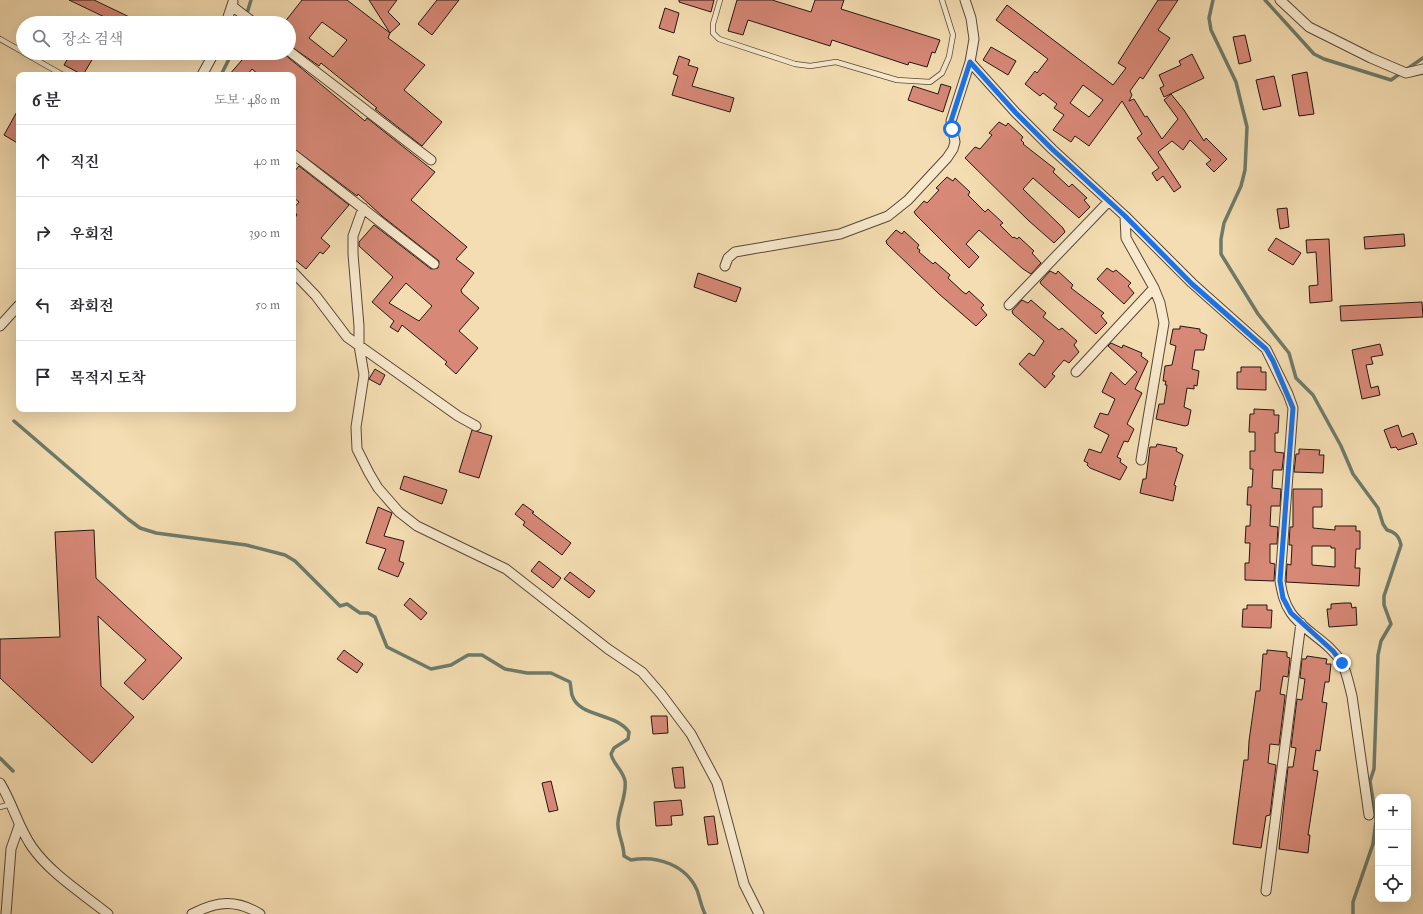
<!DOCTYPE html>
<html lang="ko">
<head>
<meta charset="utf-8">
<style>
  :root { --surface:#fff; --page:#f7f7f7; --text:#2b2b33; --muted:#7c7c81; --line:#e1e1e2 }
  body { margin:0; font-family:"IM FELL Double Pica","Noto Serif KR",serif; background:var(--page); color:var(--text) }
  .controls { position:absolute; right:12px; bottom:12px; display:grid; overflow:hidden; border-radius:8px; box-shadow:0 4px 16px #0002 }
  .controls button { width:36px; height:36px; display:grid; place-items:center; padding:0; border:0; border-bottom:1px solid var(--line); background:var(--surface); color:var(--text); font:20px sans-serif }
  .stop { position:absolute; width:12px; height:12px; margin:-9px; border:3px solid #1a73e8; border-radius:50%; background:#fff }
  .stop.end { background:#1a73e8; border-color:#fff; box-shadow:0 1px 4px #0008 }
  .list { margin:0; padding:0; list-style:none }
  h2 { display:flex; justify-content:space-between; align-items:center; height:52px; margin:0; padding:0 16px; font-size:17px }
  h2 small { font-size:13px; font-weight:400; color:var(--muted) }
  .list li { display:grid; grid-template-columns:26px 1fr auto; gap:12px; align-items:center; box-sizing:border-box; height:72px; padding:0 16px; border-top:1px solid var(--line) }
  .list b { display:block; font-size:15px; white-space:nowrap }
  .list em { font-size:13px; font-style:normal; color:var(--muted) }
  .icon { flex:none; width:22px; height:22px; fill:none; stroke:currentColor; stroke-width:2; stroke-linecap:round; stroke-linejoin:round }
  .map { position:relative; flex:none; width:1423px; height:914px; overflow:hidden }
  .search { position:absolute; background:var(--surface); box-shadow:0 4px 16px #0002; left:16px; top:16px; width:280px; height:44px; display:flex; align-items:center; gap:10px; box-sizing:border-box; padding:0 14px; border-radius:22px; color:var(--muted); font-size:15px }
  .panel { position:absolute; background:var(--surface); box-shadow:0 4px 16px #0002; left:16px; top:72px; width:280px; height:340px; border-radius:8px }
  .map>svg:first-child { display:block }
</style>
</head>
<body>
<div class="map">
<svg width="1423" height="914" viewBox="0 0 1423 914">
  <rect width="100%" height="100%" fill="#f4ddb2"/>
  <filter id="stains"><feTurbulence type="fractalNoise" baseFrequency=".005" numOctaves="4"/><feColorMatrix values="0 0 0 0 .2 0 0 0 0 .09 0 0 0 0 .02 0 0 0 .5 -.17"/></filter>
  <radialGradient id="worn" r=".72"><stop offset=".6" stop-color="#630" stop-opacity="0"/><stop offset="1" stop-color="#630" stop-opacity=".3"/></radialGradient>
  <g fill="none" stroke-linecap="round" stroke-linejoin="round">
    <path stroke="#6d7b6b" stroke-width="3.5" d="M 1213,0 L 1209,18 L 1211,30 L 1236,82 L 1247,127 L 1245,170 L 1241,186 L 1224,223 L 1221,239 L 1221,254 L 1258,314 L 1289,353 L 1296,378 L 1313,395 L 1341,446 L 1353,474 L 1378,508 L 1383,524 L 1387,530 C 1395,532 1399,536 1401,545 L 1384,596 L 1384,605 L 1391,624 L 1381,641 L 1378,655 L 1374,769 L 1370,781 L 1376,820 L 1373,844 L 1353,902 L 1353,914
      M 1265,0 L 1314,54 L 1324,59 L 1391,80 L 1423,58
      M 244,23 L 251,0
      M 221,75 L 232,53
      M 14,421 L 128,519 L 140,528 L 156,533 L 246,545 L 285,555 L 295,561 L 340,606 L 347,604 L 360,613 L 368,613 L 375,617 L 387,647 L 431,669 L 451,665 L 468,655 L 482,655 L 505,669 L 527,673 L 551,673 L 570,682 C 571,687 571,691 572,695 C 579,718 615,712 629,732 L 628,739 L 614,748 L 611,754 C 613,764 623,770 625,781 C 627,794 619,809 618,822 C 617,834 624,843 624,856 L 631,860 C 657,855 686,865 697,890 C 700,898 701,906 705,914
      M 0,758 L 13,771"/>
  </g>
  <path fill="#d78877" stroke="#241711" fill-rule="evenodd" d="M 69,0 L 94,0 L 142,23 L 117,23 Z
    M 302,0 L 347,0 L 390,33 L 388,38 L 425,65 L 404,90 L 442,122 L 422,146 L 375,109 L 377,108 L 321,63 L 319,66 L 289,45 L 289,23 L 284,23 ZM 322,22 L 347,40 L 333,57 L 309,38 Z
    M 369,0 L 397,0 L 388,12 L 400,24 L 390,33 Z
    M 437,0 L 459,0 L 432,35 L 418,24 Z
    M 679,0 L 714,0 L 711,12 L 679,2 Z
    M 737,0 L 772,0 L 811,12 L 815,0 L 844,0 L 841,9 L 940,40 L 935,53 L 932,52 L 927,67 L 909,62 L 908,65 L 832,40 L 830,46 L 748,20 L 743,35 L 728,31 Z
    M 1158,0 L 1178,0 L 1158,30 L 1170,38 L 1143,79 L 1140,77 L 1130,91 L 1132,95 L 1129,101 L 1134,99 L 1145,117 L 1147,116 L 1162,139 L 1178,119 L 1164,100 L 1171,94 L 1184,110 L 1204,141 L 1206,138 L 1227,159 L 1214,172 L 1206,164 L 1211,160 L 1190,140 L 1183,150 L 1172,141 L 1158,152 L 1181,187 L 1174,192 L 1163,176 L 1157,181 L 1152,173 L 1159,168 L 1137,138 L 1142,134 L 1122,101 L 1089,146 L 1075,136 L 1071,142 L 1053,130 L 1064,115 L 1054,108 L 1057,104 L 1043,93 L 1040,96 L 1025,84 L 1035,71 L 1037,73 L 1048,59 L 996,20 L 1007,5 L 1113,85 L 1126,68 L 1118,63 ZM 1083,85 L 1103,100 L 1089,117 L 1070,103 Z
    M 665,8 L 679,13 L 674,33 L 659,28 Z
    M 1245,35 L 1251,61 L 1239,64 L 1233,37 Z
    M 991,47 L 1016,61 L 1008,75 L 983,60 Z
    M 71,53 L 96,53 L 83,75 L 64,65 Z
    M 234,53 L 283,53 L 365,121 L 367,118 L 435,172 L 411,200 L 467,247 L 456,259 L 474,273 L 461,290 L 462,293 L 479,308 L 459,331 L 478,348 L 456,374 L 445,364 L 447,362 L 402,325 L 398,332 L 390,327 L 394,321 L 372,302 L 393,277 L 359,246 L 359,242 L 374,225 L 431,269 L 438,268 L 439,261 L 382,216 L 358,194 L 357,196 L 293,148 L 293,75 L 259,75 L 252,69 L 247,75 L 229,75 L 242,60 ZM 406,283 L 432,306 L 419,321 L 389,303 Z
    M 1192,54 L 1204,78 L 1164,97 L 1160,88 L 1164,86 L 1159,75 L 1181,65 L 1179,61 Z
    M 679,56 L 690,60 L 688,65 L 698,68 L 692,86 L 734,98 L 730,112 L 672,95 L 678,76 L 673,74 Z
    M 1307,72 L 1314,114 L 1299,116 L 1292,75 Z
    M 1274,76 L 1281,106 L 1263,110 L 1256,80 Z
    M 941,84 L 951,87 L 943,112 L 908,100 L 913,86 L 938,94 Z
    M 19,108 L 19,144 L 4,135 Z
    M 999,122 L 1006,126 L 1008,123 L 1023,137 L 1021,140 L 1024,143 L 1023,144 L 1055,169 L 1053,172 L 1069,187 L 1072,184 L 1087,198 L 1084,200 L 1090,207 L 1079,218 L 1033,178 L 1023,189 L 1063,228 L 1065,232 L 1054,243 L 1029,221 L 965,158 L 975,147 L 980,149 L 992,135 L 989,133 Z
    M 299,166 L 349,205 L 321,238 L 330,246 L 323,254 L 320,252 L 306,269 L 293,258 L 293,220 L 297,215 L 293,209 L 299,202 L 293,197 L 293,173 Z
    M 947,177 L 953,181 L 955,178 L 970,192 L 968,195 L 985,212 L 988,209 L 1003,223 L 1000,225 L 1013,238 L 1014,237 L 1017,239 L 1019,237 L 1034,251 L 1032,253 L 1041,263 L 1031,274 L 1023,269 L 979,230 L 966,244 L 979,257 L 969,268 L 916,215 L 914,212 L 924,201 L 927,203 L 939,190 L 936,188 Z
    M 1287,208 L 1289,227 L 1280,229 L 1277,209 Z
    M 896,230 L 902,234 L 904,231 L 919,245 L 917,248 L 920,250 L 919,252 L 933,264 L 935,262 L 950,275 L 948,278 L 963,292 L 966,294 L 969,291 L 984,305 L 981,308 L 987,315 L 976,326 L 939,294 L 887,244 L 886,241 Z
    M 1404,234 L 1405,246 L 1365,249 L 1364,237 Z
    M 1276,238 L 1301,253 L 1293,265 L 1268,250 Z
    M 1329,239 L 1332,301 L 1310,303 L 1309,286 L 1318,285 L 1316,252 L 1307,253 L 1306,240 Z
    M 1107,268 L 1113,272 L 1116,270 L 1131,283 L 1128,286 L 1134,293 L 1124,304 L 1097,279 Z
    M 1050,271 L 1056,274 L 1058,271 L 1073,285 L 1071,288 L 1104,313 L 1101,316 L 1107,323 L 1096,334 L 1041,284 L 1040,282 Z
    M 698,273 L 741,288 L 736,302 L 694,287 Z
    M 1022,300 L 1028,303 L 1031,300 L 1046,313 L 1043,317 L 1059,330 L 1062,328 L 1077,341 L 1074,345 L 1079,352 L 1069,363 L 1064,360 L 1052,374 L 1055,376 L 1045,388 L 1019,364 L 1029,353 L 1034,356 L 1044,341 L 1013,314 L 1012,311 Z
    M 1422,302 L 1423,317 L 1341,321 L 1340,306 Z
    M 1180,326 L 1200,329 L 1200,332 L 1207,335 L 1204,350 L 1195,350 L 1192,369 L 1199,371 L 1197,386 L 1194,385 L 1194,389 L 1187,388 L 1184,407 L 1191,410 L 1188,425 L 1185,426 L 1156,419 L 1159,404 L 1164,404 L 1167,385 L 1165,385 L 1166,381 L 1163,381 L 1165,366 L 1172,365 L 1176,346 L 1170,344 L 1173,329 L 1180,329 Z
    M 1111,343 L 1122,348 L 1123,345 L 1142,353 L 1141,356 L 1148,361 L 1135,389 L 1142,393 L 1127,424 L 1134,429 L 1128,442 L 1124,441 L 1117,457 L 1121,459 L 1120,462 L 1127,467 L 1120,480 L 1090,468 L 1087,465 L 1088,463 L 1084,461 L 1089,449 L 1101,453 L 1109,435 L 1094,427 L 1100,413 L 1108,415 L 1115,399 L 1102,392 L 1111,372 L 1125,385 L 1137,372 L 1108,346 Z
    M 1380,344 L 1383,355 L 1371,357 L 1373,364 L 1366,365 L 1371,388 L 1378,386 L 1380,395 L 1362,399 L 1352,350 Z
    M 1241,367 L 1261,367 L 1261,372 L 1266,372 L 1266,390 L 1237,389 L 1237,372 L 1241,372 Z
    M 375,369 L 385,375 L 380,385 L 369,379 Z
    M 1254,409 L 1274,410 L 1274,415 L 1279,415 L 1278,433 L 1275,433 L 1275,452 L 1284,453 L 1282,470 L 1273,470 L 1272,488 L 1281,489 L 1280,506 L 1271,506 L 1270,526 L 1278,527 L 1277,544 L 1270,544 L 1270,563 L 1275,564 L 1274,581 L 1245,580 L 1245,563 L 1249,563 L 1250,543 L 1245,543 L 1246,526 L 1250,526 L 1251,505 L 1247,505 L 1248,487 L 1252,487 L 1253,469 L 1250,469 L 1250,451 L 1255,451 L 1255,432 L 1249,432 L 1250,414 L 1254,414 Z
    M 1398,425 L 1402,437 L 1413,433 L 1417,444 L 1398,450 L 1396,447 L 1391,448 L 1384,430 Z
    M 472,430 L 492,436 L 479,478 L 459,472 Z
    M 1157,444 L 1177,448 L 1176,451 L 1183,455 L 1174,485 L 1176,486 L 1173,501 L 1140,493 L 1143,479 L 1146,479 L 1150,447 L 1156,447 Z
    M 1299,449 L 1320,450 L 1319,455 L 1324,455 L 1323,473 L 1294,472 L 1296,454 L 1299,454 Z
    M 404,476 L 447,490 L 442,504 L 400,489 Z
    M 1293,489 L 1322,489 L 1322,507 L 1313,507 L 1313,528 L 1335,530 L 1335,526 L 1356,526 L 1356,531 L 1360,531 L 1360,549 L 1356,549 L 1355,568 L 1360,568 L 1359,586 L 1286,582 L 1287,564 L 1291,565 L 1292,545 L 1289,545 L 1290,527 L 1293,527 ZM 1312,546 L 1331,546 L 1331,548 L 1335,548 L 1335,567 L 1312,565 Z
    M 523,504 L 534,512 L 532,513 L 571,543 L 562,555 L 523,525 L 525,522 L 515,514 Z
    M 378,507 L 392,513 L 384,536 L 404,541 L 399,561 L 404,563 L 398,577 L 378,569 L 386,549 L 366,543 Z
    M 94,530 L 96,578 L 182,658 L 143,700 L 124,683 L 146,660 L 98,616 L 101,686 L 134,717 L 92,763 L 0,678 L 0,639 L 60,637 L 55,532 Z
    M 539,561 L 561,578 L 553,588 L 531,571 Z
    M 570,572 L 595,591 L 589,598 L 564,579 Z
    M 410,598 L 427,613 L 421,620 L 404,605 Z
    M 1344,603 L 1351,603 L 1352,608 L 1356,607 L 1357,625 L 1329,627 L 1327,609 L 1331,609 L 1331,604 Z
    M 1247,605 L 1267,605 L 1267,610 L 1272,610 L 1271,628 L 1242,627 L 1243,609 L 1247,609 Z
    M 344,650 L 363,664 L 357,673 L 337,659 Z
    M 1267,650 L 1287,652 L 1287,657 L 1290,658 L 1288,677 L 1283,676 L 1280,694 L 1285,695 L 1285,697 L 1279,745 L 1270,744 L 1268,763 L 1276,765 L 1270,815 L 1266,816 L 1261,848 L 1233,844 L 1244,760 L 1248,760 L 1249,741 L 1256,691 L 1260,691 L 1263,654 L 1267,654 Z
    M 1307,656 L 1327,659 L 1326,664 L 1331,664 L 1329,682 L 1325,682 L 1322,702 L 1327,703 L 1320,751 L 1316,750 L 1313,770 L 1318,771 L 1308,835 L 1310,835 L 1308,853 L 1279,849 L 1288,767 L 1293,767 L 1296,748 L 1291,747 L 1297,699 L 1302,700 L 1305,679 L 1300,678 L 1302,659 L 1306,659 Z
    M 651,716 L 667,716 L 668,733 L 653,734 Z
    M 683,767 L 685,788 L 675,788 L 672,768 Z
    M 551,781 L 558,810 L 549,812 L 542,783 Z
    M 681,800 L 683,815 L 671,816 L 672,825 L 656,826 L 654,802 Z
    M 714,816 L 718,844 L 708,845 L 704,817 Z"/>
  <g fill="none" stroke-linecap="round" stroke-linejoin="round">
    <defs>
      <path id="lane" d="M 720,0 L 713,24 L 713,33 L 719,39 L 795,64 L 810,66 L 836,62 L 897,80 L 930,82 L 942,73 L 949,57 L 953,35 L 942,0
        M 0,39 L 23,52
        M 24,53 L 63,75
        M 0,807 L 11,804"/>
      <path id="street" d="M 1280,0 L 1309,27 L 1371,58 L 1406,73 L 1423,69
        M 232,6 L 254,23
        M 226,23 L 233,2
        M 289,51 L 431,160
        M 970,62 L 1016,113 L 1052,149 L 1125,216 L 1192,283 L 1266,349 L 1288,394 L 1293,408 L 1280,581 C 1282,592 1284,603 1291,613 C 1304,632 1329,641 1342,663 C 1347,673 1349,685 1352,696 L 1369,815
        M 202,75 L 214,53
        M 293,154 L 434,264
        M 363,208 L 353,236 L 353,254 L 359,326 L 359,345 L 364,375 L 356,427 L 357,449 L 369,473 L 378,488 L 399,512 L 417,526 L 506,569 L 608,649 L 642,672 L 661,694 L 691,734 L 717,783 L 744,884 L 759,914
        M 1125,216 L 1126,238 L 1154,288 L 1160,303 L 1164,323 L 1141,460
        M 725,266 L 728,258 L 735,252 L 840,234 L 888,216 L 908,200 L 947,158 L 953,149 L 955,142 L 951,121 L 970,62 L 974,39 L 971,18 L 965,0
        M 293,272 L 316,296 L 347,337 L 458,416 L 476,426
        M 1009,305 L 1109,201
        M 0,326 L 19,305
        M 1076,372 L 1154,288
        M 0,783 C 13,804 18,827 32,847 C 51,874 82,893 108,914
        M 1266,891 L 1301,623
        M 6,914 L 11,849 L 19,826
        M 192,914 C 217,901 236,899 260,914"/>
    </defs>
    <use href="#lane" stroke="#584839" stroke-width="6"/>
    <use href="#street" stroke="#584839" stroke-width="11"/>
    <use href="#lane" stroke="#f8e9cd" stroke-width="4.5"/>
    <use href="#street" stroke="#f8e9cd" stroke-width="9"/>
  </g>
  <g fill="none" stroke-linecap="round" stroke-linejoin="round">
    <path stroke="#1a73e8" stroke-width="5" d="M 952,129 L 951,121 L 970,62 L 1016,113 L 1052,149 L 1125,216 L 1192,284 L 1266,349 L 1273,361 L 1293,408 L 1280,581 L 1283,598 L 1291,613 L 1333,651 L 1342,663"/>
  </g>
  <rect width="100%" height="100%" filter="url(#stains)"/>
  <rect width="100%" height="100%" fill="url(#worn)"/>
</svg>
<div class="controls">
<button>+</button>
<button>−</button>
<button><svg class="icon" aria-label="locate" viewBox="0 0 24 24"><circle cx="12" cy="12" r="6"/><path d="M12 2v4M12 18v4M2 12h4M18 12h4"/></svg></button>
</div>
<div class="stop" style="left:952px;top:129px"></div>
<div class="stop end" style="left:1342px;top:663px"></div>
<div class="search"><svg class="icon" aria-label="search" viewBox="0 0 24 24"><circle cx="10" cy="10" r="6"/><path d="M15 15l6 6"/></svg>장소 검색</div>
<section class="panel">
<h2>6 분<small>도보 · 480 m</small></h2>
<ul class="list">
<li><svg class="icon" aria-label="ahead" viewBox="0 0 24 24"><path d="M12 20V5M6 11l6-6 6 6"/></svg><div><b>직진</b></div><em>40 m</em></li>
<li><svg class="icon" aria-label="right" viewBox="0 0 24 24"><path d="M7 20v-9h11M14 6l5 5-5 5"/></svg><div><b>우회전</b></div><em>390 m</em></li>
<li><svg class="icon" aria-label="left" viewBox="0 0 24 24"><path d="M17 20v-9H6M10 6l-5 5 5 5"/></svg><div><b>좌회전</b></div><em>50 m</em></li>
<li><svg class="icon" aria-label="arrive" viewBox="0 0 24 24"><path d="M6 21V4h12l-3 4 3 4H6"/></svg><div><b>목적지 도착</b></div></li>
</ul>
</section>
</div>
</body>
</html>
